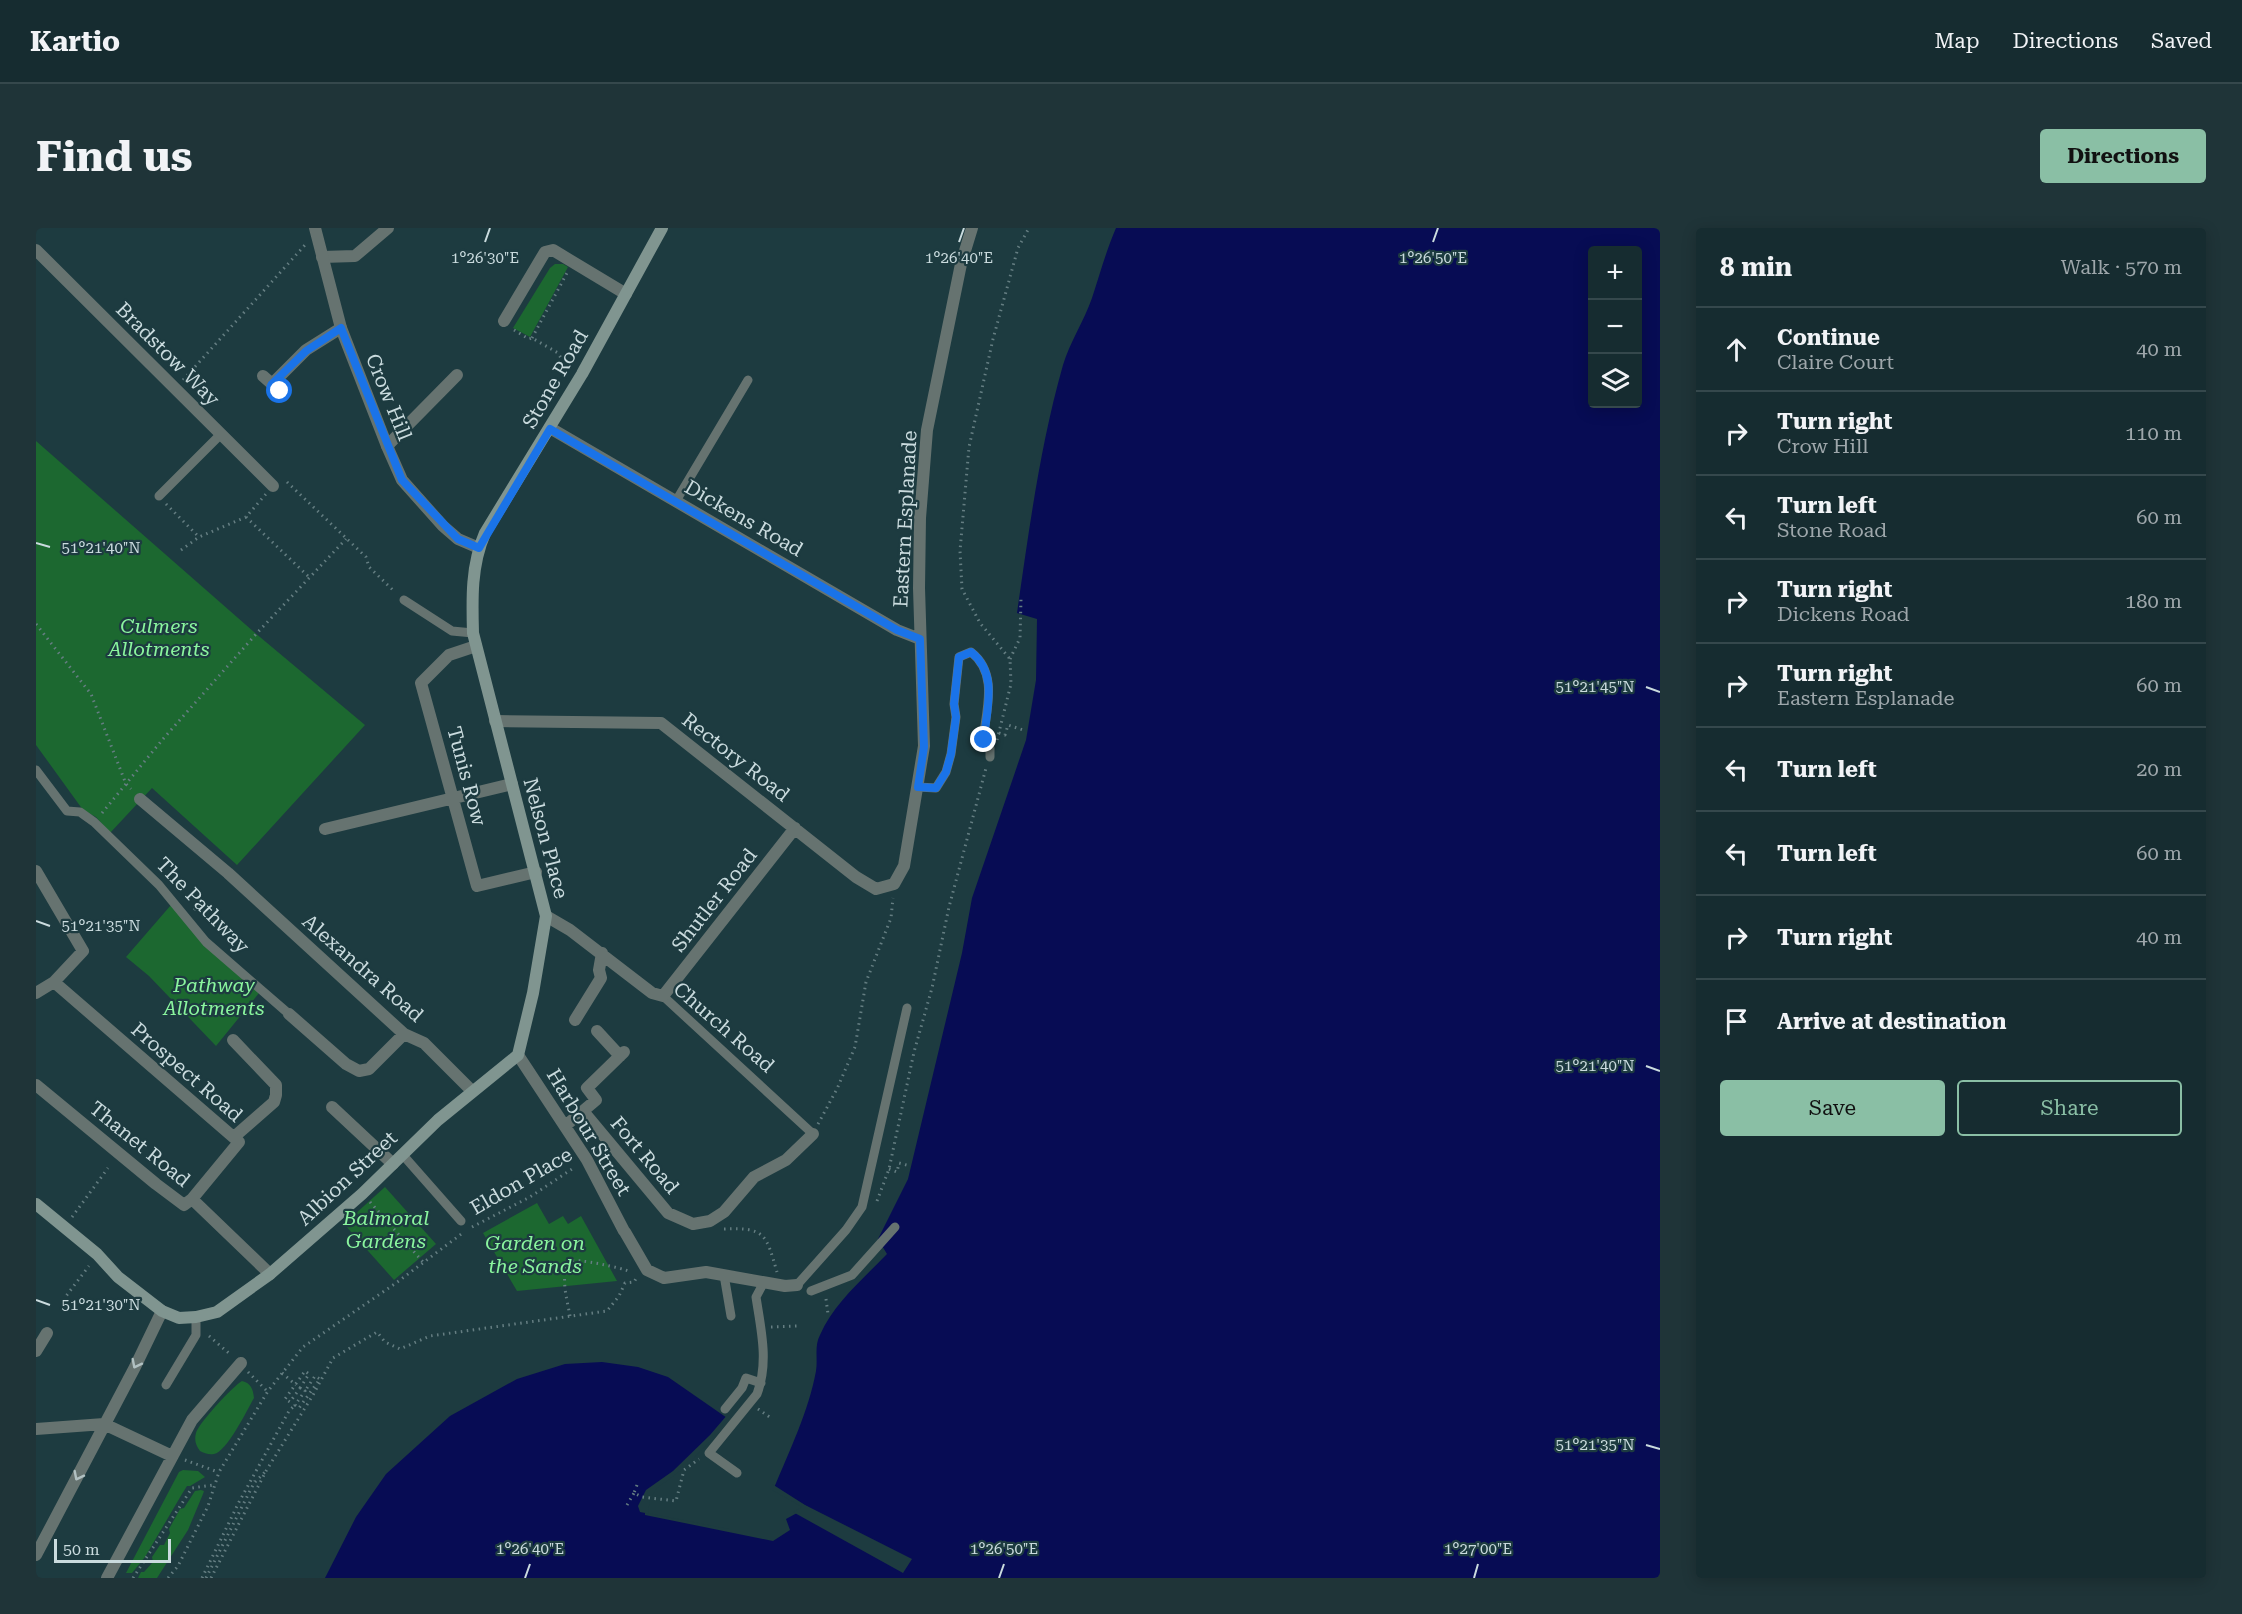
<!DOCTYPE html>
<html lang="en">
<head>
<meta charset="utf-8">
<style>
  :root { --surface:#162c30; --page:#1f3438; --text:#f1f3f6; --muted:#9ea7ab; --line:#35484c; --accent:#8abfa5 }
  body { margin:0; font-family:"Roboto Serif",serif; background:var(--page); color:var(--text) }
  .controls { position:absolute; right:18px; top:18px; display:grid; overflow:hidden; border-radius:6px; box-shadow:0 3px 15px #0003 }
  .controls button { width:54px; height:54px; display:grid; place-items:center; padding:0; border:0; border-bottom:2px solid var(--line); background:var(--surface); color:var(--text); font:30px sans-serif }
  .scale { position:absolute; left:18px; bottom:15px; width:117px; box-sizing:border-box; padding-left:6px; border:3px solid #cadbde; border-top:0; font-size:16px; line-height:21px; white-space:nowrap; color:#cadbde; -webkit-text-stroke:4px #1d3b40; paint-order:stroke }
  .stop { position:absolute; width:18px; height:18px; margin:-14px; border:4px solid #1a73e8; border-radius:50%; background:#fff }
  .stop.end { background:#1a73e8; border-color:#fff; box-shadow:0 2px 6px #0008 }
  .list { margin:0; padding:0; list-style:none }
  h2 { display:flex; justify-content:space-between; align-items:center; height:78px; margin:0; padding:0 24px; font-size:26px }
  h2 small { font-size:20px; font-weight:400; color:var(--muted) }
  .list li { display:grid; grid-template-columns:39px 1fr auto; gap:18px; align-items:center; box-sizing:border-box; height:84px; padding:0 24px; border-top:2px solid var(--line) }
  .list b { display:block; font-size:22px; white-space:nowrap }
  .list p { margin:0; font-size:20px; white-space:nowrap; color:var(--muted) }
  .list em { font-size:20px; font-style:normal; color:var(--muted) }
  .actions { display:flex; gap:12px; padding:18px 24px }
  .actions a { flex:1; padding:14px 0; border:2px solid var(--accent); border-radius:6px; text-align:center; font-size:21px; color:var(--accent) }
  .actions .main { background:var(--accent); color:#111 }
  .icon { flex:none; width:33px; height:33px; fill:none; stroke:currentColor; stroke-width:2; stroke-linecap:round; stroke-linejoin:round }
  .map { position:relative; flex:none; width:1624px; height:1350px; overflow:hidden; border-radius:6px }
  header { display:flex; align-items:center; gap:36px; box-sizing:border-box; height:84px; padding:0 30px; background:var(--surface); border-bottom:2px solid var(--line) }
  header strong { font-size:28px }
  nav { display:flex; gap:33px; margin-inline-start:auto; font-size:21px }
  .intro { display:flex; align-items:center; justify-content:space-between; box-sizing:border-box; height:144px; padding:0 36px }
  h1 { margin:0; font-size:42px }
  .button { padding:15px 27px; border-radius:6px; background:var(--accent); color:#111; font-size:21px; font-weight:700 }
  main { display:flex; gap:36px; padding:0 36px }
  aside { flex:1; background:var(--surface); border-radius:6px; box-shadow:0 3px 15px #0003 }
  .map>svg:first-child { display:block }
</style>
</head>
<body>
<header>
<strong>Kartio</strong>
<nav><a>Map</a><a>Directions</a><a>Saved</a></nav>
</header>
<div class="intro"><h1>Find us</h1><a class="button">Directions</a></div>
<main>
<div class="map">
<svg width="1624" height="1350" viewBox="0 0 1624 1350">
  <rect width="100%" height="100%" fill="#1d3b40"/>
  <path fill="#1c6830" d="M 519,36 L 527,36 L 532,39 L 494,109 L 477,100 L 514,40 Z
    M 0,213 L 218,404 L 329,497 L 201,637 L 116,560 L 74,605 L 60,589 L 47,582 L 0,517 Z
    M 135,677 L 223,765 L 180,818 L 113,748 L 90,729 Z
    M 349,959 L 400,1016 L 358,1052 L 308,996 Z
    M 501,975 L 513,996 L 527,988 L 532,996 L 545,988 L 581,1053 L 481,1063 L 447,1005 Z
    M 206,1153 C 215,1155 217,1161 218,1170 C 211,1182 191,1224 178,1226 C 173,1227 168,1225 164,1223 C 160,1217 158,1213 160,1205 C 162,1196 197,1158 206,1153 Z
    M 147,1242 L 162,1243 L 169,1249 L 154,1258 L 151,1258 L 146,1266 L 109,1329 L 96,1345 L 90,1345 L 143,1244 Z
    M 165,1262 L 168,1263 L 167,1266 L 152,1302 L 121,1350 L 102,1350 L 105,1344 L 108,1344 L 117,1334 L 116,1329 L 124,1317 L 128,1317 L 134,1305 L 133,1301 L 144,1281 L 148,1280 L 159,1263 Z"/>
  <path fill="#070c54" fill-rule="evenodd" d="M 1080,0 L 1624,0 L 1624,1350 L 289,1350 L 320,1289 L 350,1246 L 414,1188 L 481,1151 L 529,1136 L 566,1134 L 602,1139 L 632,1149 L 694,1192 L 649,1236 L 619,1258 L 609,1277 L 609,1287 L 737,1313 L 754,1302 L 750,1291 L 772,1279 L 738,1260 C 753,1224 773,1182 780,1143 C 782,1131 778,1118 784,1107 C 798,1075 827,1051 851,1026 L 842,1011 L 872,951 L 926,725 L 936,670 L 990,512 L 1000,452 L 1001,391 L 981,385 C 993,302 1004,218 1027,137 C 1034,114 1048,93 1056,70 C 1064,46 1070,23 1080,0 ZM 1556,22 L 1602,22 L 1602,176 L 1556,176 Z"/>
  <path fill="#1d3b40" d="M 692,1186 L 696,1190 L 696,1194 L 664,1223 L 651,1238 L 621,1260 L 614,1271 L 612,1285 L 698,1302 L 604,1284 L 602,1278 L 610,1262 L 637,1243 L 674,1207 Z
    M 736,1256 L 769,1277 L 876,1331 L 867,1345 L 757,1284 L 766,1279 L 736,1262 Z"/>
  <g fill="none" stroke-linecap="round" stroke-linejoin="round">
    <path stroke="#657e82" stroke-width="3" stroke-dasharray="1.5 4.5" stroke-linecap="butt" d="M 478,102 L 493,111 L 496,110 L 522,125 L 528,135 L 536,140
      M 496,110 L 531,45
      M 147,152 L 269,17
      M 251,254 L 330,329 L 333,339 L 359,364
      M 130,276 L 163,309
      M 210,289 L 274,350
      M 145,322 L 163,309 L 210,289 L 230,266
      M 0,396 L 55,466 L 90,556 L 95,561
      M 974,431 L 984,410 L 985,371
      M 963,505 L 969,507 L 972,497 L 987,502
      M 961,512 L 975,456 L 974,431 L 944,395 L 926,361 L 924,323 L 933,219 L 957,111 L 982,20 L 993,0
      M 66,585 L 127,511 L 221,405 L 310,311
      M 158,682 L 166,673 L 163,668
      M 782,896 L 801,861 L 819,819 L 830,754 L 855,690 L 857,670
      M 853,941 L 861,944 L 863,935 L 874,938
      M 841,973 L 853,941 L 878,824 L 896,760 L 913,679 L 950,540
      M 334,974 L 387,1034
      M 36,989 L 72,940
      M 436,999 L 494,969 L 539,939
      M 688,1001 C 730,999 730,1007 741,1044
      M 514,1037 L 530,1043
      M 790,1071 L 792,1086
      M 27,1072 L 53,1038
      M 534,1088 C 531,1071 524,1049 533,1033 C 540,1030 587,1040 595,1044
      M 735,1099 L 762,1098
      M 173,1108 L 195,1127
      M 212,1144 L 231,1163
      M 246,1145 L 260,1157
      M 264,1160 L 273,1146 L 269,1143 L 249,1171 L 254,1174 L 264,1160 L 269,1163 L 259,1177 L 263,1180 L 284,1151 L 279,1148 L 269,1163
      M 722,1181 L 735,1190
      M 149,1232 L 182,1244
      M 219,1254 L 229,1244
      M 601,1257 L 598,1265 L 606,1269 L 640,1273 L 648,1242 L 663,1231
      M 591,1277 L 598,1265
      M 97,1350 L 156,1260 L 177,1257
      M 132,1350 L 142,1338 L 172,1278 L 183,1244 L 232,1163 L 267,1119 L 360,1055 L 428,1004
      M 166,1350 L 203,1274 L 253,1183 L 259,1177
      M 170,1350 L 219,1253
      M 175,1350 L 230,1243 L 277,1167 L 297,1130 L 341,1104 L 349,1114 L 364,1121 L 394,1108 L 571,1083 L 583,1068 L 589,1055 L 598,1054 L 601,1049"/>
    <path stroke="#667370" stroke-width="9" d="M 123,268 L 185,206
      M 640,273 L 712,152
      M 368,372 L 416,403 L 437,405
      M 0,542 L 31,583 L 44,584 L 58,594 L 123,657 L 170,714 L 253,786
      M 882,559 L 900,560 L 910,544 L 915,526 L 920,489 L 918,476 L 923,429 L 935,424 C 963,446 950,482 947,512 L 954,520 L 954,529
      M 627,768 L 777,906
      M 366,926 L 425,993
      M 688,1047 L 695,1088
      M 761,1057 L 810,1002 L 826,979 L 871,780
      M 775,1063 L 816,1047 L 859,999
      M 130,1157 L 160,1107 L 160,1089
      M 689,1181 L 706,1160 L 710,1150 L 725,1155
      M 701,1245 L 673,1225 L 721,1166 C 733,1134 725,1102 720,1069 L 728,1054"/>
    <path stroke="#667370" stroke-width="12" d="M 296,879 L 357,936"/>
    <path stroke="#667370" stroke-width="12" d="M 0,22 L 237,258
      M 286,29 L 319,28 L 352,0
      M 468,93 L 509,24 L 517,22 L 590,66
      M 227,148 L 244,163
      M 236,156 L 270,122 L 305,100
      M 514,200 L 861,402 L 884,411
      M 351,218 L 421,147
      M 440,418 L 413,427 L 385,455 L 441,658 L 500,644
      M 459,493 L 625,495 L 820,649 L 840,661 L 858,656 L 868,638 L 888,518 L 883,360 L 884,290 L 891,202 L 925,36 L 936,0
      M 104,571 L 192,645 L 368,806 L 388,815 L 436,863
      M 289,601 L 476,556
      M 0,643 L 47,723 L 18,754 L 0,765
      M 510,688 L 534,702 L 616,765 L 627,768 L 759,600
      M 18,754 L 203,914 L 156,971
      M 253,786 L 310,836 L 323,843 L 333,841 L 368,806
      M 539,792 L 565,750 L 563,742 L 566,725
      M 561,803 L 584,828
      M 197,812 L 240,857 L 240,867 L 238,874 L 198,909
      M 482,827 L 551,932 L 588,1003
      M 0,857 L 120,956 L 148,977 L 156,971 L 234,1046
      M 547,883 L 560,872 L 551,860 L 588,824
      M 529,898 L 547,883 L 632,985 L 657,996 L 674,993 L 688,984 L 718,949 L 750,932 L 777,906
      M 589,1004 L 611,1042 L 628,1050 L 670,1044 L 749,1058 L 761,1057
      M 0,1123 L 11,1105
      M 68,1196 L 136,1228
      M 0,1201 L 68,1196
      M 0,1327 L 99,1139 L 126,1083
      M 71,1350 L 156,1192 L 205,1135"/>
    <path stroke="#667370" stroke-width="12" d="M 279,0 L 305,100 L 351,218 L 366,252 L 407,298 L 422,311 L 443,320"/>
    <path stroke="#809590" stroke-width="12" d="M 0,976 L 61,1026 L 82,1049 L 126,1083 L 143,1090 L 160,1089 L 181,1084 L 234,1046 L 326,966 L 402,892 L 482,827 L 497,765 L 510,688 L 437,405 C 436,371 435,337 449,305 L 546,146 L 626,0"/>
  </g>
  <defs><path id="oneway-chevron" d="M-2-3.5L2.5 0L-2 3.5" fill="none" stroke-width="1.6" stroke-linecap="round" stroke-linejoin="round" transform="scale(1.5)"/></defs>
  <g stroke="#b1c1c2">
    <use href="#oneway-chevron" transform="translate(100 1136) rotate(117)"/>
    <use href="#oneway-chevron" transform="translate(42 1248) rotate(117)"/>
  </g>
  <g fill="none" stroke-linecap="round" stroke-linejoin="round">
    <path stroke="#1a73e8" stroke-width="8" d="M 244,163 L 236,156 L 270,123 L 305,100 L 366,252 L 422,311 L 443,320 L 514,201 L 861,402 L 884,411 L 888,519 L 882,559 L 900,560 L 910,544 L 915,526 L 920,489 L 918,476 L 923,429 L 935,424 C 963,446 950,482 948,512"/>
  </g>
  <path fill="none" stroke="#cadbde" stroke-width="2" d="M 449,14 L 454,0M 923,14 L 928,0M 1397,14 L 1402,0M 0,315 L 14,319M 1610,459 L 1624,464M 0,693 L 14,698M 1610,838 L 1624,843M 0,1072 L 14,1077M 1610,1217 L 1624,1221M 489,1350 L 494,1336M 963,1350 L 968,1336M 1438,1350 L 1442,1336"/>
  <g text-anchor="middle" stroke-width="4.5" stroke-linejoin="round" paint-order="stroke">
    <g font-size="20" fill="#cadbde" stroke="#1d3b40">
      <text transform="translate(132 126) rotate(45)" y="7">Bradstow Way</text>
      <text transform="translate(519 151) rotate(-60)" y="7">Stone Road</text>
      <text transform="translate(353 169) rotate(68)" y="7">Crow Hill</text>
      <text transform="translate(708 290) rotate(30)" y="7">Dickens Road</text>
      <text transform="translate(869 291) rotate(-87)" y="7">Eastern Esplanade</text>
      <text transform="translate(700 529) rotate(38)" y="7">Rectory Road</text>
      <text transform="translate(431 548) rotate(75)" y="7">Tunis Row</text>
      <text transform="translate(510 610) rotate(75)" y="7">Nelson Place</text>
      <text transform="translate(678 672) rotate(-52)" y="7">Shutler Road</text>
      <text transform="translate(167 677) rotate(46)" y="7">The Pathway</text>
      <text transform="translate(327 740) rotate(41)" y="7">Alexandra Road</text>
      <text transform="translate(688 799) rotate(41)" y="7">Church Road</text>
      <text transform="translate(151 844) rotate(41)" y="7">Prospect Road</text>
      <text transform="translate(553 904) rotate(59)" y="7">Harbour Street</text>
      <text transform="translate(104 916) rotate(39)" y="7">Thanet Road</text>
      <text transform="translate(609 927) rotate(50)" y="7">Fort Road</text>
      <text transform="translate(311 950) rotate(-43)" y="7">Albion Street</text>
      <text transform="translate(485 953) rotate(-30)" y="7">Eldon Place</text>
    </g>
    <g font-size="20" font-style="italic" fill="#8af59e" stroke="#1d3b40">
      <text x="123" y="405">Culmers<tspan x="123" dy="23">Allotments</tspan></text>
      <text x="178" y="764">Pathway<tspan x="178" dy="23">Allotments</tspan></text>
      <text x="350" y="997">Balmoral<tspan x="350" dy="23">Gardens</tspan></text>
      <text x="499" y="1022">Garden on<tspan x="499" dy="23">the Sands</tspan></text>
    </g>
  </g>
  <g font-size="15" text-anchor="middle" fill="#cadbde" stroke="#1d3b40" stroke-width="4.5" stroke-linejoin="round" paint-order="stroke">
    <text x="449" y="35">1°26'30"E</text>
    <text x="923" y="35">1°26'40"E</text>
    <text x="1397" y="35">1°26'50"E</text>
    <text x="65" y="325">51°21'40"N</text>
    <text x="1559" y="464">51°21'45"N</text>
    <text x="65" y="703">51°21'35"N</text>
    <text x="1559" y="843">51°21'40"N</text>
    <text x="65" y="1082">51°21'30"N</text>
    <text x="1559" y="1222">51°21'35"N</text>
    <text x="494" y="1326">1°26'40"E</text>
    <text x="968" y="1326">1°26'50"E</text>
    <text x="1442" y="1326">1°27'00"E</text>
  </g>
</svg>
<div class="controls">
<button>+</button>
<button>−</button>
<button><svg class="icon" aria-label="layers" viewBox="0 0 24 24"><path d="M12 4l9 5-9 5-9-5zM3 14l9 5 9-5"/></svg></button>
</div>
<div class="scale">50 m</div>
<div class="stop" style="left:244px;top:163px"></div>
<div class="stop end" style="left:948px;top:512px"></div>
</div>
<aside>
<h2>8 min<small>Walk · 570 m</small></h2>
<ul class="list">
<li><svg class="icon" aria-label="ahead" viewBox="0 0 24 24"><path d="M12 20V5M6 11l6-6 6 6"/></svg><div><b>Continue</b><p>Claire Court</p></div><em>40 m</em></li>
<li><svg class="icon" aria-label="right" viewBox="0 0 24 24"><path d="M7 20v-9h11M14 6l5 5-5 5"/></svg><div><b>Turn right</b><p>Crow Hill</p></div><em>110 m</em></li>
<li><svg class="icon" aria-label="left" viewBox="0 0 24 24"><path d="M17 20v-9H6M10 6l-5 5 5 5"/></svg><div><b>Turn left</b><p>Stone Road</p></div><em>60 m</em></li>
<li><svg class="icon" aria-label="right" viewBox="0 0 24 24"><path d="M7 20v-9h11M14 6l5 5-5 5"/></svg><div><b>Turn right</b><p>Dickens Road</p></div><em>180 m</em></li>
<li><svg class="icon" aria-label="right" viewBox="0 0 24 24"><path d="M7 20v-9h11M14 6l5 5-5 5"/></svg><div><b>Turn right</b><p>Eastern Esplanade</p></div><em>60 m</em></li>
<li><svg class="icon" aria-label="left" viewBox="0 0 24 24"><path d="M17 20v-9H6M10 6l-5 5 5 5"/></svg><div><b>Turn left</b></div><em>20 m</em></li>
<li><svg class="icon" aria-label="left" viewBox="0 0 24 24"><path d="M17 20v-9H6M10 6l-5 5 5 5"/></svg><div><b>Turn left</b></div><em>60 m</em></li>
<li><svg class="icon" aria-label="right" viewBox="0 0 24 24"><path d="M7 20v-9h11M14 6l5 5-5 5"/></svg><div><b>Turn right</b></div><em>40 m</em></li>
<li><svg class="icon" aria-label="arrive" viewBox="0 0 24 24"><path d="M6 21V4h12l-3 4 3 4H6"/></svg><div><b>Arrive at destination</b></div></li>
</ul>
<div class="actions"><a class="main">Save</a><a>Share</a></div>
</aside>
</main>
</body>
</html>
